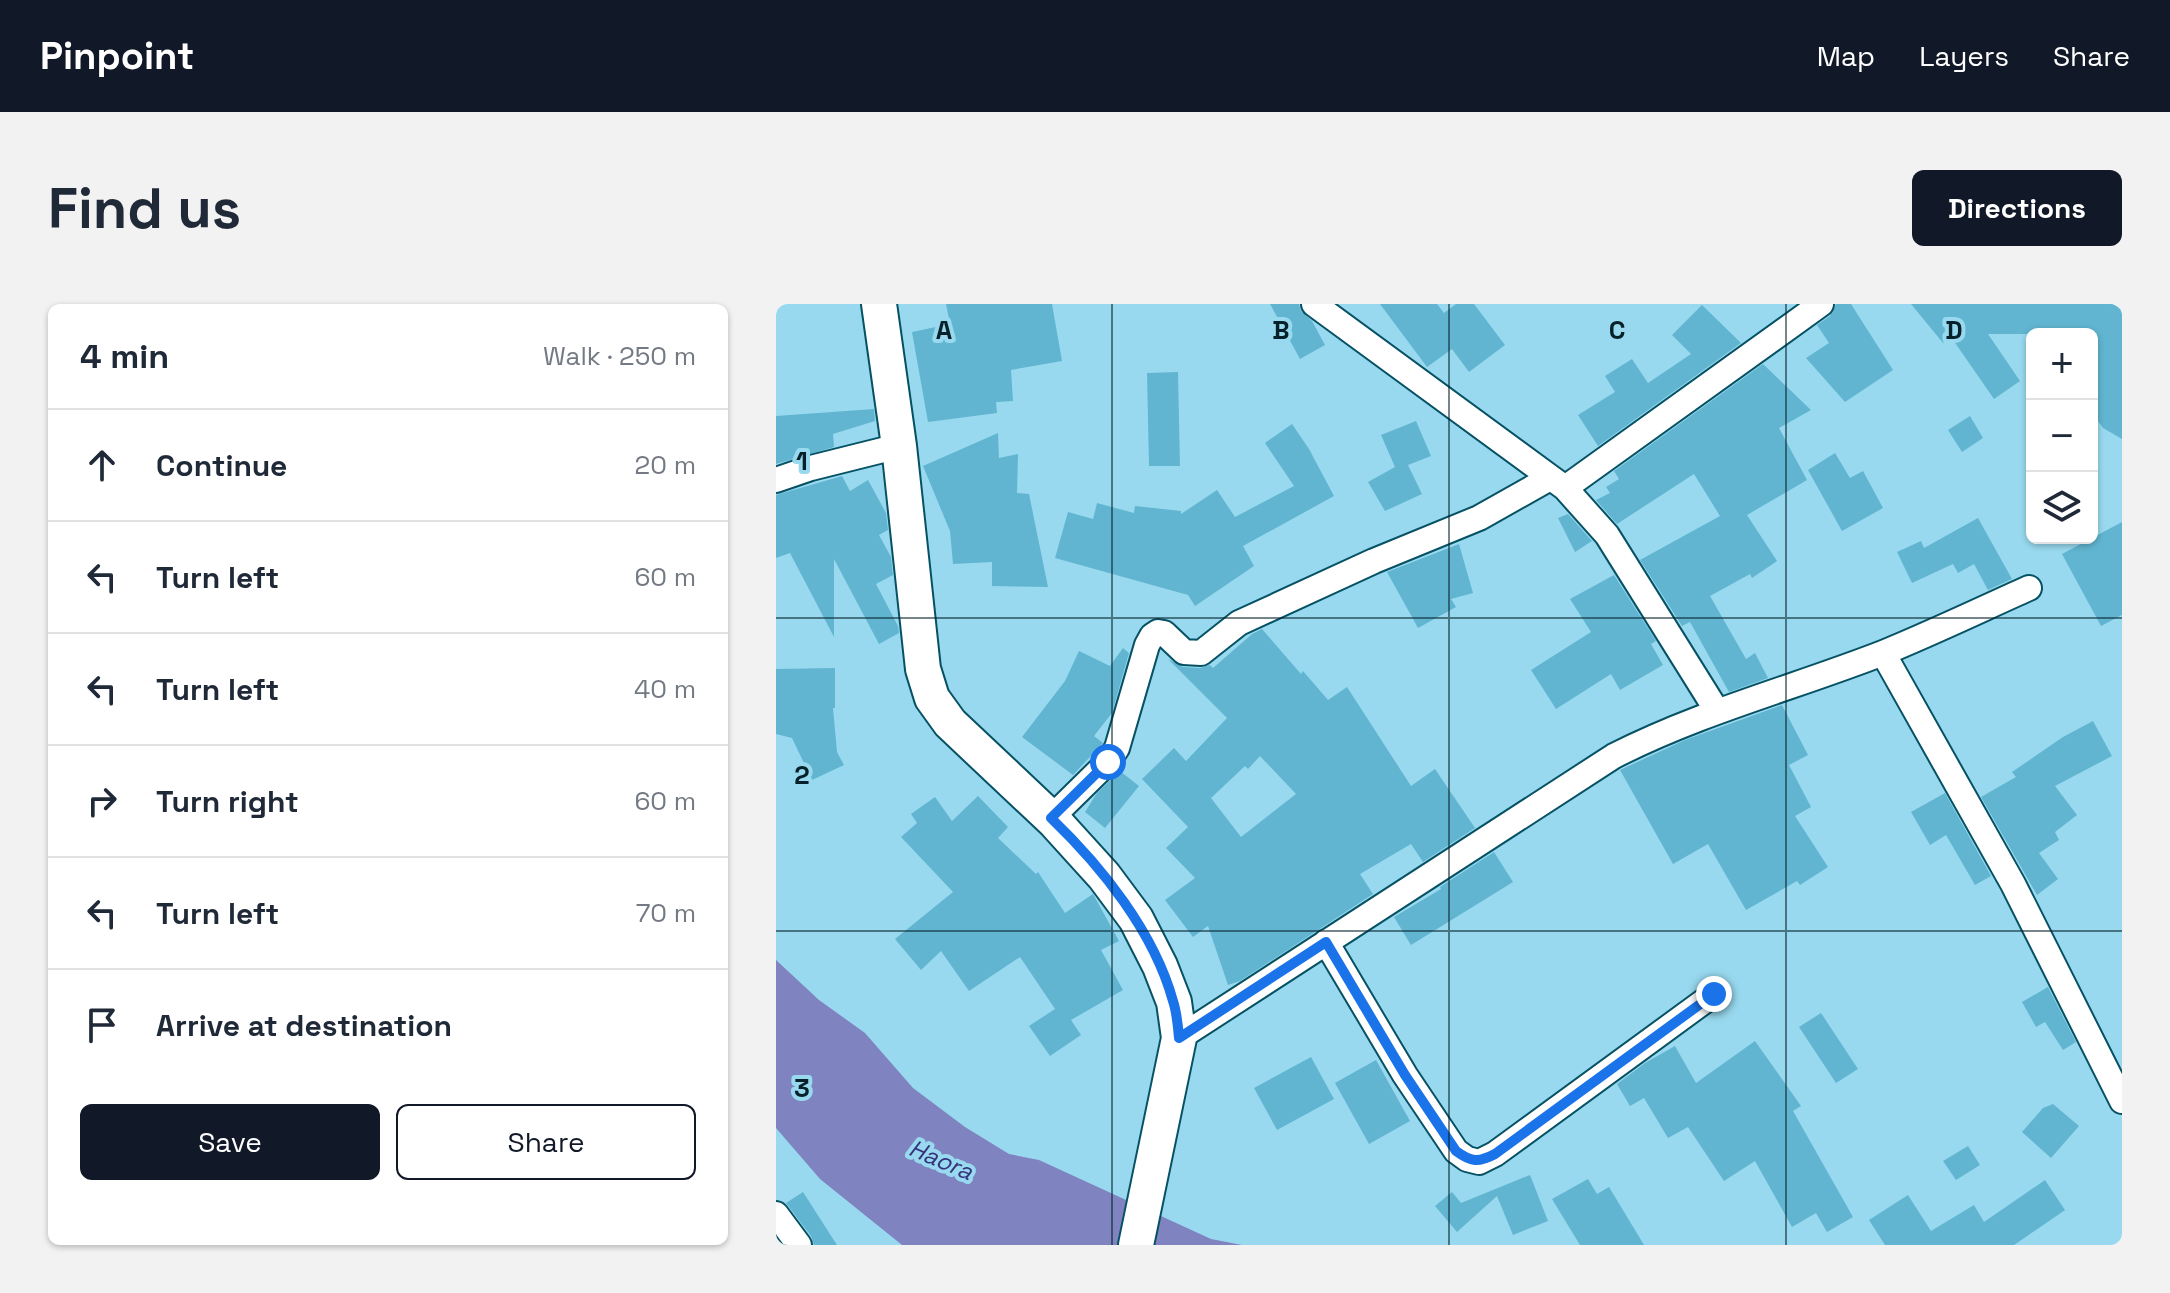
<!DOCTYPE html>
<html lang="en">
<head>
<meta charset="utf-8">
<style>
  :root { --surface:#fff; --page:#f2f2f3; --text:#1f2937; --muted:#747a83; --line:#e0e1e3; --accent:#111827 }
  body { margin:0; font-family:"Space Grotesk",sans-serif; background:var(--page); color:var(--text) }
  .controls { position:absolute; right:24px; top:24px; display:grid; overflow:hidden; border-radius:12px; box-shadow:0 2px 6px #0004 }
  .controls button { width:72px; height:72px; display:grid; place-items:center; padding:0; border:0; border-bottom:2px solid var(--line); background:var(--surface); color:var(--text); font:40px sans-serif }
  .stop { position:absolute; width:24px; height:24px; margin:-18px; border:6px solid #1a73e8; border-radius:50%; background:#fff }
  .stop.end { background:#1a73e8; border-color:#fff; box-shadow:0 2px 8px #0008 }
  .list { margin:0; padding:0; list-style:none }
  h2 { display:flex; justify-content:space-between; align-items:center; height:104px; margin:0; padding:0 32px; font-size:34px }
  h2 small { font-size:26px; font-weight:400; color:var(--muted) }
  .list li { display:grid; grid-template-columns:52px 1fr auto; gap:24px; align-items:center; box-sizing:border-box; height:112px; padding:0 32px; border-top:2px solid var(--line) }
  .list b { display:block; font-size:30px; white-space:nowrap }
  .list em { font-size:26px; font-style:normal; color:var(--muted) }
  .actions { display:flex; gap:16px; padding:24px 32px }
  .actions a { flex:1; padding:18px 0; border:2px solid var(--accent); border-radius:12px; text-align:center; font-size:28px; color:var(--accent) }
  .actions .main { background:var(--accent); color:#fff }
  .icon { flex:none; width:44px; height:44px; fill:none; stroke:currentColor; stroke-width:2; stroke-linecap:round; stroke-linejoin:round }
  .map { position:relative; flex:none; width:1346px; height:941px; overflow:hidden; border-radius:12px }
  header { display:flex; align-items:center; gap:48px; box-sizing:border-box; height:112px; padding:0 40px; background:var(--accent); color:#fff }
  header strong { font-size:38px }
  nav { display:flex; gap:44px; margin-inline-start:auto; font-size:28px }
  .intro { display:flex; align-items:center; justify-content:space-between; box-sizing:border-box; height:192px; padding:0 48px }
  h1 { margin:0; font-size:56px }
  .button { padding:20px 36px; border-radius:12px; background:var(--accent); color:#fff; font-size:28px; font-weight:700 }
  main { display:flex; gap:48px; padding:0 48px }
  aside { flex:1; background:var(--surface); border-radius:12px; box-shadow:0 2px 6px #0004 }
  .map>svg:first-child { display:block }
</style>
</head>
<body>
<header>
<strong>Pinpoint</strong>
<nav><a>Map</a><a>Layers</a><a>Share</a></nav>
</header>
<div class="intro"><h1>Find us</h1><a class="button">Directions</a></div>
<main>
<aside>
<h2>4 min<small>Walk · 250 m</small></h2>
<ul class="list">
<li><svg class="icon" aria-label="ahead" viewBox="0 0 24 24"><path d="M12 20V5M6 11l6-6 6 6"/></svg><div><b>Continue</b></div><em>20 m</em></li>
<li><svg class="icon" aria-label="left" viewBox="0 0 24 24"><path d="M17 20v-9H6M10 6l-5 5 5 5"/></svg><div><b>Turn left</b></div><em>60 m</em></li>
<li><svg class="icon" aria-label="left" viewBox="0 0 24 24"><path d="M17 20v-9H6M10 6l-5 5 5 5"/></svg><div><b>Turn left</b></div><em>40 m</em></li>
<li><svg class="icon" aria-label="right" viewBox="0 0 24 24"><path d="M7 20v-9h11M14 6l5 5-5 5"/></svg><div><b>Turn right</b></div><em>60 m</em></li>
<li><svg class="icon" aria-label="left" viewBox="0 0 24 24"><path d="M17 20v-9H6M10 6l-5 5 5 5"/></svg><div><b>Turn left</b></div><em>70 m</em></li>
<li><svg class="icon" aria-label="arrive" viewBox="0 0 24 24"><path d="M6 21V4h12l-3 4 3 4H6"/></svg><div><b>Arrive at destination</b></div></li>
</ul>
<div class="actions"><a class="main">Save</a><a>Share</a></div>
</aside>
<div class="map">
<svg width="1346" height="941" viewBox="0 0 1346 941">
  <rect width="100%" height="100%" fill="#98d9ef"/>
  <path fill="#7f83c0" d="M 0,656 L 43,696 L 89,729 L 137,784 L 189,823 L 233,850 L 263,856 L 435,935 L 466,941 L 126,941 L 44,875 L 0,824 Z"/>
  <path fill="#61b5d0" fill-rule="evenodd" d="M 170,0 L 276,0 L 286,57 L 235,66 L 237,97 L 220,98 L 221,109 L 152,118 L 136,28 L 174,20 Z
    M 494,0 L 523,0 L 525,7 L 536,17 L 549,41 L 524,55 Z
    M 604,0 L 661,0 L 668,9 L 680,0 L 698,0 L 729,41 L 693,68 L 676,45 L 651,63 Z
    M 1060,0 L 1075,0 L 1117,66 L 1069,98 L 1030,54 L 1053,39 L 1041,21 L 1054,12 Z
    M 1135,0 L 1337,0 L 1346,6 L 1346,135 L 1327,124 L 1316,109 L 1316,30 L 1212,30 L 1244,77 L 1218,95 L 1175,33 L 1167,39 Z
    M 926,1 L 965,39 L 822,142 L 802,111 L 839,88 L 829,72 L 856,55 L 872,79 L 915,50 L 896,31 Z
    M 987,60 L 1035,106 L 1003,124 L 1031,176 L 971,211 L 1001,257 L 976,274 L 974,270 L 934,292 L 970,355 L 979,349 L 992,374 L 953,388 L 914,318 L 906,322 L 864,256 L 944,212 L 918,170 L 841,220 L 820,196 L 834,189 L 830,183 L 843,175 L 838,167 Z
    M 402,68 L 404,162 L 373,162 L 371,69 Z
    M 98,105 L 99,117 L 57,130 L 58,143 L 0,160 L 0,112 Z
    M 1194,112 L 1207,134 L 1186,148 L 1172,126 Z
    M 640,117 L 655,152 L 632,161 L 646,190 L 609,207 L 592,178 L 619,163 L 605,131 Z
    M 516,120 L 533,145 L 558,192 L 467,242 L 478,262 L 419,302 L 412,291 L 279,254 L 292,208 L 317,215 L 321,199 L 358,209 L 359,202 L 405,207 L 405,210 L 441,186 L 459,213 L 518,182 L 489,139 Z
    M 222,129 L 223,154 L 242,150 L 241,189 L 253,190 L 272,283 L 216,282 L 216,258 L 177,260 L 174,227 L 147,162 Z
    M 1059,149 L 1074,174 L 1087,167 L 1107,204 L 1066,227 L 1032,166 Z
    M 66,172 L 74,187 L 92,176 L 110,209 L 112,226 L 103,231 L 115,253 L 117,271 L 100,280 L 122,322 L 123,329 L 103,340 L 58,255 L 58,333 L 14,249 L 0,254 L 0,191 Z
    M 792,210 L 816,237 L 799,248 L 782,214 Z
    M 1202,214 L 1236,275 L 1212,286 L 1198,260 L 1182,269 L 1177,260 L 1136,279 L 1121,248 L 1145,237 L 1148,244 Z
    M 1346,218 L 1346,311 L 1325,322 L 1286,250 Z
    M 683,240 L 697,289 L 675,295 L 680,303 L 642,324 L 611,268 Z
    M 838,271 L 880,337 L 875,340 L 887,361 L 844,386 L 835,370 L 780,405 L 755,366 L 815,328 L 794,295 Z
    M 486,325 L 525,370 L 527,367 L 552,396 L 571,383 L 635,482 L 659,465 L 699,524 L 647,558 L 635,540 L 584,570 L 597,590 L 464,677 L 452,681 L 432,622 L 417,633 L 389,596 L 419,574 L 390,544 L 412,523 L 366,475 L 398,444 L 410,457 L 451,414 L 392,355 L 407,363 L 424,364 L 434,361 L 437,364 L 476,330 ZM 484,452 L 520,490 L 465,533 L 435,494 L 469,462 L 472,465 Z
    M 347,344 L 353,349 L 336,409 L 318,432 L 327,439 L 297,471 L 246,433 L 289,377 L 303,347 L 334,362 Z
    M 59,364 L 59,404 L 57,404 L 61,448 L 68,461 L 36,476 L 16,434 L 0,430 L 0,365 Z
    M 1006,401 L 1032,451 L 1013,461 L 1035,503 L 1019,512 L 1052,563 L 1024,581 L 1021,577 L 970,606 L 932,540 L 897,560 L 844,466 L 909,436 Z
    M 1317,417 L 1336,452 L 1279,482 L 1301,511 L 1279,528 L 1283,536 L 1263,549 L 1282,575 L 1261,591 L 1205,493 L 1240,473 L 1236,468 L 1287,433 Z
    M 344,467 L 363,482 L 329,524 L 309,508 L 321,489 Z
    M 1169,489 L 1215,572 L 1199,581 L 1170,531 L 1154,541 L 1135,508 Z
    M 202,492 L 232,523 L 222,534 L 260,570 L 262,568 L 289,609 L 317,590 L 343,637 L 325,646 L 347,686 L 295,716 L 305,731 L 274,752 L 253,722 L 279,705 L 244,653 L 193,687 L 165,647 L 145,666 L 119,635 L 177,588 L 125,533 L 141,519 L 135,510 L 159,493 L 176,517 Z
    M 718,548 L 737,578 L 635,641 L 618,613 L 665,585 L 664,583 Z
    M 1272,683 L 1300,738 L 1287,746 L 1269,718 L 1260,723 L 1246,698 Z
    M 1045,709 L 1082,765 L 1060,779 L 1023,723 Z
    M 979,737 L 1025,802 L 1017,807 L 1077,913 L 1051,928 L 1040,909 L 1016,923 L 979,857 L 948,877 L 912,823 L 892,834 L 868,794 L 854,802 L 841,780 L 869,759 L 899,742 L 920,779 Z
    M 535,753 L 558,795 L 501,826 L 478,784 Z
    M 600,756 L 634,817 L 593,840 L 559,779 Z
    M 1277,800 L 1303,822 L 1275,854 L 1246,828 L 1267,804 Z
    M 1192,842 L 1204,861 L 1180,876 L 1167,857 Z
    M 754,871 L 772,917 L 737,931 L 721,892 L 681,928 L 659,902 L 676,888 L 685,899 Z
    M 812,875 L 821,890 L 833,883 L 868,941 L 804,941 L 776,895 Z
    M 1269,876 L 1289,906 L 1238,941 L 1109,941 L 1093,916 L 1132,891 L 1155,927 L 1198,901 L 1208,918 Z
    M 27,888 L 61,941 L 38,941 L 35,932 L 10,899 Z"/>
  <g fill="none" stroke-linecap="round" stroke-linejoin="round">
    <defs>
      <path id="street" d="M 538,0 L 789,184 L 831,231 L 941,407
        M 0,176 L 35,164 L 123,142
        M 789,184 L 1045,0
        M 1107,349 L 1237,580 L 1346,797
        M 275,514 L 332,458 L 341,444 L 371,341 L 376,332 L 382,328 L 388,329 L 408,348 L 425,349 L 463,319 L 598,257 L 703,214 L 774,174
        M 550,638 L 629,771 L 680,847 L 691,855 L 703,858 L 719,850 L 938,690
        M 403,734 L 838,452 C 924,408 1017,384 1107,349 C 1156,329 1204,306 1253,284
        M 0,910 L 23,941"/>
      <path id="secondary" d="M 103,0 L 123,142 L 147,365 L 156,394 L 174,419 L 279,518 L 328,572 L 360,615 L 384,662 L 398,698 L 403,734 L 360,941"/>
    </defs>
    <use href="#street" stroke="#065264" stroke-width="28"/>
    <use href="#secondary" stroke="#065264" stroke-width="38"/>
    <use href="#street" stroke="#fff" stroke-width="24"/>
    <use href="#secondary" stroke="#fff" stroke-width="34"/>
  </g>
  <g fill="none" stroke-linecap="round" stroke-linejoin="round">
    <path stroke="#1a73e8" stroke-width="10" d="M 332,458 L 275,514 C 326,563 378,628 397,697 C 401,709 402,722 403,734 L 550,638 L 629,771 L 680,847 C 695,858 702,859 719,850 L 938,690"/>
  </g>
  <path fill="none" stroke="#062129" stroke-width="2" stroke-opacity="0.55" d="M 336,0 L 336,941M 673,0 L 673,941M 1010,0 L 1010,941M 0,314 L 1346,314M 0,627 L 1346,627"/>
  <g text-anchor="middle" stroke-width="8" stroke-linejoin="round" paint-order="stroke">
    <g font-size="24" font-style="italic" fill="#36337c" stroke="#98d9ef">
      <text transform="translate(165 856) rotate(23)" y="8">Haora</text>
    </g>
  </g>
  <g font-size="26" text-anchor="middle" font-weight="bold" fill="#062129" stroke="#98d9ef" stroke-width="8" stroke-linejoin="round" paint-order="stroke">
    <text x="168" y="35">A</text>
    <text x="505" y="35">B</text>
    <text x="841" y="35">C</text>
    <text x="1178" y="35">D</text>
    <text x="26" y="166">1</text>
    <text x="26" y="480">2</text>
    <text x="26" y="793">3</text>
  </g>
</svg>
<div class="controls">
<button>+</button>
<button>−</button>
<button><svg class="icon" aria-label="layers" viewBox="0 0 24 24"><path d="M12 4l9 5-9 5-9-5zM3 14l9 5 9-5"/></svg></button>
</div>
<div class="stop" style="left:332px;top:458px"></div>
<div class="stop end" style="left:938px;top:690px"></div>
</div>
</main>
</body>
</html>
